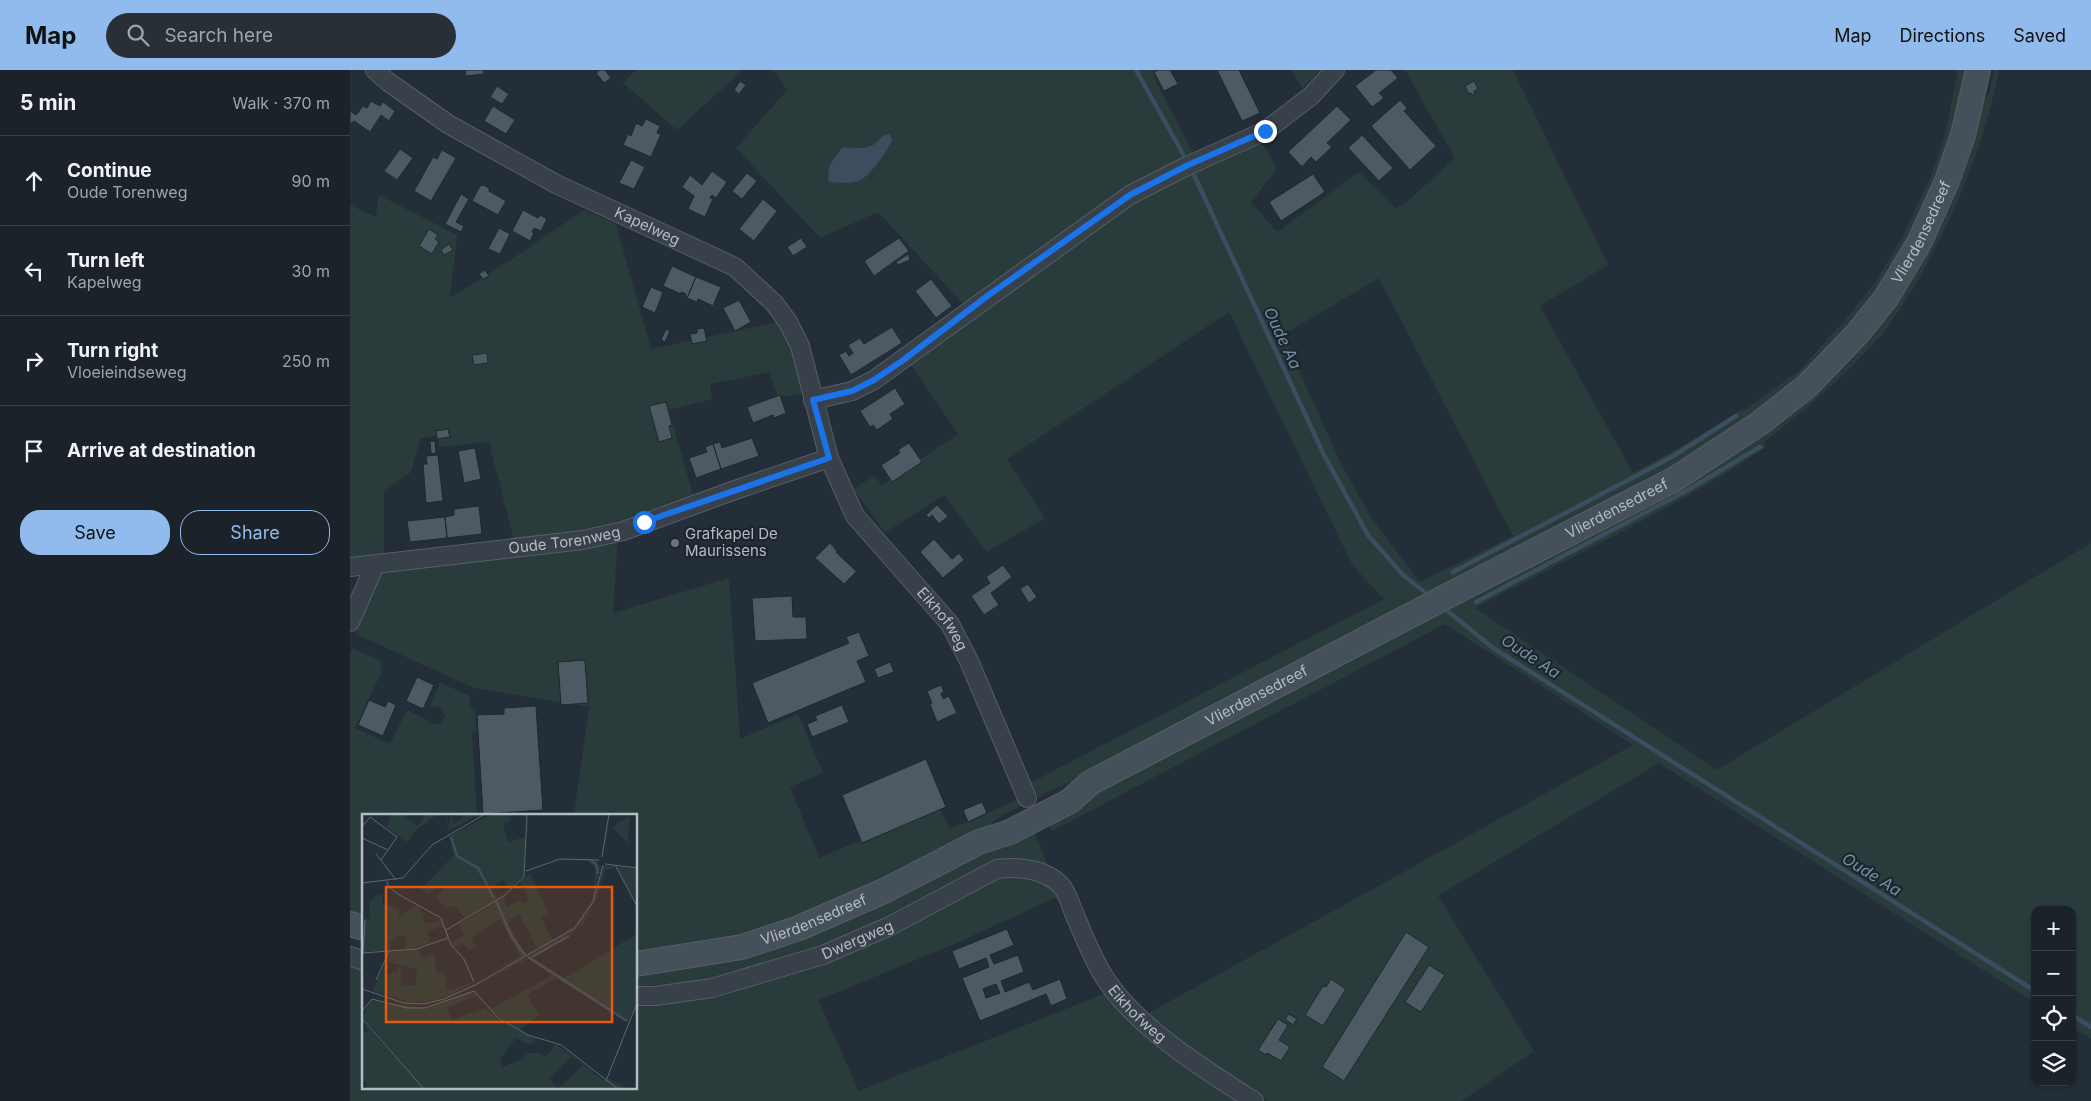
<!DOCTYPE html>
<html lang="en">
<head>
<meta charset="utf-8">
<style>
  :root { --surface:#1b222a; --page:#282f36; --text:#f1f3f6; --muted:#a0a4a8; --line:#393f47; --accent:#90bbec }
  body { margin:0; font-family:Inter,sans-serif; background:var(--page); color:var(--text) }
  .controls { position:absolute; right:15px; bottom:15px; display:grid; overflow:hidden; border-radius:10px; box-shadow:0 1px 4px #0004 }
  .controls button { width:45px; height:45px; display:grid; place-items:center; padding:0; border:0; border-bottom:1px solid var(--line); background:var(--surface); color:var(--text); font:25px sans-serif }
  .stop { position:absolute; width:15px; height:15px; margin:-11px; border:4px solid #1a73e8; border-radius:50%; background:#fff }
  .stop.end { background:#1a73e8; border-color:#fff; box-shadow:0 1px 5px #0008 }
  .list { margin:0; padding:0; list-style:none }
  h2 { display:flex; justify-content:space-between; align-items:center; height:65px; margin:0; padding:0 20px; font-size:21px }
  h2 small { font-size:16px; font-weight:400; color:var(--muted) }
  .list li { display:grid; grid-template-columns:32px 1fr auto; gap:15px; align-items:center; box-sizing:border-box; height:90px; padding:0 20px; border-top:1px solid var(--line) }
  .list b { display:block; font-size:19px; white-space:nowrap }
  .list p { margin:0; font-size:16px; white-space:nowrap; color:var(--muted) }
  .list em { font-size:16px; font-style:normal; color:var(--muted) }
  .actions { display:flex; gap:10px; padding:15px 20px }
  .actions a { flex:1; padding:11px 0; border:1px solid var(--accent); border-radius:20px; text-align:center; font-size:18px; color:var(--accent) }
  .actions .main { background:var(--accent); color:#111 }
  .icon { flex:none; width:28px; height:28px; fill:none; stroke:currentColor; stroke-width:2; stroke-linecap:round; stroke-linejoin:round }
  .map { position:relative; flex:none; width:1741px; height:1031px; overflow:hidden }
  header { display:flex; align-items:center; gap:30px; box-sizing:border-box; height:70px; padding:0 25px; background:var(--accent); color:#111 }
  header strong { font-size:24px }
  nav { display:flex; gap:28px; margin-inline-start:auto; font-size:18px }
  .search { width:350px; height:45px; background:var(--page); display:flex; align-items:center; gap:12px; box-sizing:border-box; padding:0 18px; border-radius:28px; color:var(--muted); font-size:19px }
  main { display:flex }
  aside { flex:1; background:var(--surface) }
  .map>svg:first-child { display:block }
</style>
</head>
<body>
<header>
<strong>Map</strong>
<div class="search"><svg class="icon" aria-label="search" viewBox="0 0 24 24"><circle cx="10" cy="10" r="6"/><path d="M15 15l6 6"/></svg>Search here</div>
<nav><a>Map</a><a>Directions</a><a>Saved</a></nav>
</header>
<main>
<aside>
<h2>5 min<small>Walk · 370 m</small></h2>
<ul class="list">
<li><svg class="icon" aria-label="ahead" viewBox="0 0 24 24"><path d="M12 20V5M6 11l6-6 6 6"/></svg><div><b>Continue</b><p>Oude Torenweg</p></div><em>90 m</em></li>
<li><svg class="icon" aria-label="left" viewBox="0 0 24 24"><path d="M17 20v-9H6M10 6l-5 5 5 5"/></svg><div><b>Turn left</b><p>Kapelweg</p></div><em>30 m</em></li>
<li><svg class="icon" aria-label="right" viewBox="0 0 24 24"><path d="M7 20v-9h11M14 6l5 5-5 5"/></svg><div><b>Turn right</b><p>Vloeieindseweg</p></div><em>250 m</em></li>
<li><svg class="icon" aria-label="arrive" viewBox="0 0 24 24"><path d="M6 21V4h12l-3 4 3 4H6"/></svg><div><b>Arrive at destination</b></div></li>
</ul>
<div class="actions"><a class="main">Save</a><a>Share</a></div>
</aside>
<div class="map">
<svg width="1741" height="1031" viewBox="0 0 1741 1031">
  <rect width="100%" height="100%" fill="#242e38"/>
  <path fill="#293c3b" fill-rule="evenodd" d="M 286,0 L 393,0 L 327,60 L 273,13 Z
    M 423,0 L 814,0 L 803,6 L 845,87 L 798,108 L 760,129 L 614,235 L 528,142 L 470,168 L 386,78 L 437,20 Z
    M 942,0 L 970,0 L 952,18 Z
    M 1055,0 L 1163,0 L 1258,195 L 1190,236 L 1283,403 L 1343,370 L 1389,341 L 1396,339 L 1449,301 L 1496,249 L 1527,210 L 1555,162 L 1582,103 L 1596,60 L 1608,0 L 1621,0 L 1604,67 L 1552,191 L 1484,280 L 1356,380 L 732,708 L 707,717 L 688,728 L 682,712 L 1034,529 L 1003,496 L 879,242 L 657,389 L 695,448 L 637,482 L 594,425 L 535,463 L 504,419 L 524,406 L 532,415 L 608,364 L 559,292 L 785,130 L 909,67 L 927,99 L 901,132 L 927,162 L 1009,102 L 1046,139 L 1060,129 L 1105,88 ZM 1029,208 L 1163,466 L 1070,512 L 1024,452 L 992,396 L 933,265 Z
    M 1644,0 L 1649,0 C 1632,89 1587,189 1534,262 C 1528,270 1520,277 1513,284 C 1483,317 1449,344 1414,372 L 1416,377 C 1325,439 1222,486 1125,538 L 1367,700 L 1741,473 L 1741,969 L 1722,957 L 1722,840 L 1685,840 L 1685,933 L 1309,693 L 1088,826 L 1184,981 L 1112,1031 L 918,1031 L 884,1009 L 797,944 L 1283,675 L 1095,554 L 702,761 L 697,749 L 1331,412 L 1500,285 L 1628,39 L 1640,21 Z
    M 29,125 L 107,165 L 100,228 L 165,187 L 234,140 L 266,154 L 301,279 L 428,252 L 437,260 L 457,323 L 427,327 L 420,302 L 360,314 L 362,329 L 319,340 L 343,425 L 236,462 L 164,471 L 139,372 L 89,377 L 88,365 L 70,369 L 61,402 L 34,421 L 34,485 L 0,488 L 0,135 L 26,147 Z
    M 268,464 L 263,543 L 379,508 L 390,669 L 448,644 L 473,703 L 440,717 L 469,788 L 589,737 L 600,759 L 670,729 L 673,735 L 653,745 L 629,762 L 480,836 L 389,866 L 286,883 L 286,745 L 224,745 L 239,637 L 124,618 L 6,564 L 4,558 L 30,503 L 39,499 Z
    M 3,579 L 30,590 L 32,601 L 5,658 L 40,674 L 57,640 L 77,650 L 79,653 L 90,655 L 95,646 L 90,637 L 80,636 L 90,613 L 119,625 L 121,639 L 125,640 L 127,662 L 122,663 L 127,745 L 14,745 L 14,849 L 0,845 L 0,581 Z
    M 682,757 L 703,807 L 679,796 L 566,835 L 479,875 L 389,903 L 341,913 L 286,916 L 286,899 L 349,891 Z
    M 674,805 L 698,814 L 711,825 L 600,876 L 468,930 L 509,1021 L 756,923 L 892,1031 L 0,1031 L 0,892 L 14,897 L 14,1017 L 286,1017 L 286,933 L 355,924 L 648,806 Z"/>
  <path fill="#3b4d5f" d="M 540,64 L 542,70 C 537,82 522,103 511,110 C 502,114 489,113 479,112 C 476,97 483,88 493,77 C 503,78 514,80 523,75 C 530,70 531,65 540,64 Z"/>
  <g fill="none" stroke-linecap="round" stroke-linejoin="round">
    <path stroke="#3b4d5f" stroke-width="4.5" d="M 786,0 L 833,84
      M 844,105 L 974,385 L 1018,465 L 1053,505 L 1081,527
      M 1103,502 L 1320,388 L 1386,346
      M 1126,532 L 1336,421 L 1410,377
      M 1093,537 L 1143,578 L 1685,921
      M 1722,945 L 1741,957"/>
  </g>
  <path fill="#4d5963" stroke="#1f272f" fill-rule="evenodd" d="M 115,0 L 133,0 L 134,4 L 116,6 Z
    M 250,0 L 255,0 L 261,8 L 254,13 L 246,3 Z
    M 808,0 L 820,0 L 828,14 L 814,21 L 804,2 Z
    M 867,0 L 889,0 L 910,43 L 892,51 Z
    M 1026,0 L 1041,0 L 1048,8 L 1029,23 L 1034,28 L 1022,37 L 1005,16 Z
    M 390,11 L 396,15 L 389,24 L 384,20 Z
    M 1124,11 L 1128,19 L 1124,21 L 1125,24 L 1122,25 L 1121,23 L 1119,24 L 1115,16 Z
    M 147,16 L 159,24 L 152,34 L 140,27 Z
    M 1050,30 L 1057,38 L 1054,41 L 1086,76 L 1060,100 L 1021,56 Z
    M 21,31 L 30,36 L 33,32 L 45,41 L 39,51 L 31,45 L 20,62 L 4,51 L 0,54 L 0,41 L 6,45 L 13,36 L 17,38 Z
    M 143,36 L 165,50 L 156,64 L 134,51 Z
    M 987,36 L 1001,50 L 977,73 L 982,77 L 966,92 L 961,87 L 952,97 L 938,82 Z
    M 296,49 L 310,56 L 307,63 L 311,64 L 301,87 L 273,75 L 278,64 L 281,66 L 286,53 L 292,56 Z
    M 1012,65 L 1043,98 L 1029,111 L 998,78 Z
    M 50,79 L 63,88 L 47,110 L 34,101 Z
    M 92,80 L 106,88 L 81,131 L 64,121 L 83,87 L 87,89 Z
    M 281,90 L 295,97 L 284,119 L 269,113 Z
    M 362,101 L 377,112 L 366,128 L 362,125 L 360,128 L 363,129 L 355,147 L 338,139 L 344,126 L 332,117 L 340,105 L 352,115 Z
    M 397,103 L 407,111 L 392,129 L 382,121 Z
    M 963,104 L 975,122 L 931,151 L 919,132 Z
    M 133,115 L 139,118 L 139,121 L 156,131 L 148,145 L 122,131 L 130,116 Z
    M 111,124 L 119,129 L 106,152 L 114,156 L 111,162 L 95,154 Z
    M 413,129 L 427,141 L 404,171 L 389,159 Z
    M 173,140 L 188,148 L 190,145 L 197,149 L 191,161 L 184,158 L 182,162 L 184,163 L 180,171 L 162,161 Z
    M 149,158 L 160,164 L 150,184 L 138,179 Z
    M 79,159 L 88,165 L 85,169 L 89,172 L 82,184 L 69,176 Z
    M 451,168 L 457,177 L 443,186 L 437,177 Z
    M 549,168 L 559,181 L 524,206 L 514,191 Z
    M 99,174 L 103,180 L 94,185 L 91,180 Z
    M 558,184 L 560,190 L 548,195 L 546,192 Z
    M 322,196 L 346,207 L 337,228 L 335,227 L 336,224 L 331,222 L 331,224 L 313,216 Z
    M 135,200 L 139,206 L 133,209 L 129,204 Z
    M 346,207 L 371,217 L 363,236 L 348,229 L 347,232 L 337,228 Z
    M 581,209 L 602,236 L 586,248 L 565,221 Z
    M 301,217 L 313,222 L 305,243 L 292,237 Z
    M 389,230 L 401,252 L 385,261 L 373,238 Z
    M 542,257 L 552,273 L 501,305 L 489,285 L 496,281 L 499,286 L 503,283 L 498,275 L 510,268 L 514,274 Z
    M 354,258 L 357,271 L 342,274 L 340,264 L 347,263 L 347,259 Z
    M 316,259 L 320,261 L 315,272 L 311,270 Z
    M 137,283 L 138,293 L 124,295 L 122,285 Z
    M 545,318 L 555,334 L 540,344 L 543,349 L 527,360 L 523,355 L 520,357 L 510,341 Z
    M 430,325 L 436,343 L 424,348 L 423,345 L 403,353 L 397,337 Z
    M 316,332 L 322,355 L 319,356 L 322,368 L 309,372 L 299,336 Z
    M 98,359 L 100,367 L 87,369 L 86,361 Z
    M 402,368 L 409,386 L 371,399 L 363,374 L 370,372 L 372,378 Z
    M 80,371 L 85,371 L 86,383 L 81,384 Z
    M 559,373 L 572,392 L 542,412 L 531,395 L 550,383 L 548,380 Z
    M 363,374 L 371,399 L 346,408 L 339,388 L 357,382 L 355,377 Z
    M 125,378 L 131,409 L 114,413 L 108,381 Z
    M 88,385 L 93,431 L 76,433 L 73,394 L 77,394 L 76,386 Z
    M 587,435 L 598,446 L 589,454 L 582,445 L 579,448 L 576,445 Z
    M 129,436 L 132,464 L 97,468 L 95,447 L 104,445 L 104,439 Z
    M 95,447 L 97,468 L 60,472 L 57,451 Z
    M 584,469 L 602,489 L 609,483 L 614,490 L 593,508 L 570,482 Z
    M 480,473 L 487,481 L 486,482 L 508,503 L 506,502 L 494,514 L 465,488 Z
    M 653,495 L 662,507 L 641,523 L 649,535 L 634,545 L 621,526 L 640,513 L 636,507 Z
    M 678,514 L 687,527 L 679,533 L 670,519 Z
    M 442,526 L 443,547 L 456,547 L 457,569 L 405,571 L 402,528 Z
    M 509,562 L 519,586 L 507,591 L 516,612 L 418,653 L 402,613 L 499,573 L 496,567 Z
    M 235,590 L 238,633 L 211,635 L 208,592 Z
    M 540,592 L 544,602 L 528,608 L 524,599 Z
    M 67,607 L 84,615 L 73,639 L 56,631 Z
    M 591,615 L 594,622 L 591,623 L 593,629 L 599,626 L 607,643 L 587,652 L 580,634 L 582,633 L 577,621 Z
    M 19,630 L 35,637 L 38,631 L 46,635 L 33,666 L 8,655 Z
    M 492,635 L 499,652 L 462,667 L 457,654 L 467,650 L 465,646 Z
    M 186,636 L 193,740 L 133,744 L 127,645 L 154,644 L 154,638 Z
    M 576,689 L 596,737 L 512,773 L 492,725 Z
    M 632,732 L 637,743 L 618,752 L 613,740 Z
    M 657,859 L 664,875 L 640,885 L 644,894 L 668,885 L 674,902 L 651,911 L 655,922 L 679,912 L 683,920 L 710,909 L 717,929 L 701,936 L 696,924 L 630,951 L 612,908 L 639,897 L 636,888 L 609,899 L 602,881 ZM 646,914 L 650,923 L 636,928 L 633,919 Z
    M 1056,862 L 1079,877 L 994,1011 L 972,997 Z
    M 1079,895 L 1095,905 L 1071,942 L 1055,932 Z
    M 981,909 L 996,919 L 973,956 L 955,945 L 973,916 L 976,917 Z
    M 939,944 L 947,949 L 943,955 L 935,949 Z
    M 928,949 L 938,955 L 929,970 L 940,977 L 931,991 L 917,983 L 916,985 L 908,980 Z"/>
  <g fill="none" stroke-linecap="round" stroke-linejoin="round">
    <defs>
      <g id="street">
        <path id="s1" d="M 25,0 L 37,11 L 98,54 L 206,114 L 385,197 L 424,233 L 438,252 L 450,276 L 479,388 L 505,446 L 600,554 L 619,591 L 677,728"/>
        <path d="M 463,330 L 502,321 L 524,310 L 780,125 L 837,96 L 915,61 L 961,26 L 985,0"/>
        <path id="s2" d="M 0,497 L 233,470 L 273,461 L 385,420 L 479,388"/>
        <path d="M 0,552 L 25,495"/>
        <path d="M 0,886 L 14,891"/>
        <path id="s3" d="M 286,926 L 305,926 L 362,918 L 473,885 L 540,856 L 647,799 C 669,796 698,799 713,818 C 718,825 721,836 724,843 C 733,864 741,885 753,905 C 783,955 855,1000 904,1031"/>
      </g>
      <g id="secondary">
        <path d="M 0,854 L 14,858"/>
        <path id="s4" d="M 286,894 L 392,877 L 449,858 L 534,821 L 629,772 L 660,762 L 720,731 L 740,713 L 1105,522 L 1325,409 L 1410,353 L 1457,316 L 1507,264 L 1536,228 L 1569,173 L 1597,111 L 1613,65 L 1628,0"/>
      </g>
    </defs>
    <use href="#street" stroke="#565e66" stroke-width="20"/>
    <use href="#secondary" stroke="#565e66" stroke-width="26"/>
    <use href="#street" stroke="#384049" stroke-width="18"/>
    <use href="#secondary" stroke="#46505b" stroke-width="24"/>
  </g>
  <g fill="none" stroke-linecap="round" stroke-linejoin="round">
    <path stroke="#1a73e8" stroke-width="6" d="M 294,452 L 479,388 L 463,330 L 502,321 L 524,310 L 552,291 L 636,227 L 780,125 L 836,96 L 915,61"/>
  </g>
  <circle fill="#6b7280" stroke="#1d252d" stroke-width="2" cx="325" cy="473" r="5"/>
  <g text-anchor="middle" stroke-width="4.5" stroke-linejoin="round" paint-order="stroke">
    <g font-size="15" fill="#b3bbc4" stroke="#1d252d">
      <text dy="5" stroke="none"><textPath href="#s1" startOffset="315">Kapelweg</textPath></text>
      <text dy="5" stroke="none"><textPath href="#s4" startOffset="1508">Vlierdensedreef</textPath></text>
      <text dy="5" stroke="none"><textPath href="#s4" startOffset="1088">Vlierdensedreef</textPath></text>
      <text dy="5" stroke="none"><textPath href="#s2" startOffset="216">Oude Torenweg</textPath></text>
      <text dy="5" stroke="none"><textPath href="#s1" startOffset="830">Eikhofweg</textPath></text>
      <text dy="5" stroke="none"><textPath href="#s4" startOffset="682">Vlierdensedreef</textPath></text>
      <text dy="5" stroke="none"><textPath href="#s4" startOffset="184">Vlierdensedreef</textPath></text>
      <text dy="5" stroke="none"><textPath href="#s3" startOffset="230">Dwergweg</textPath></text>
      <text dy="5" stroke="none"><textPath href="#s3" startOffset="606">Eikhofweg</textPath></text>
    </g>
    <g font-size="15" fill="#b3bbc4" stroke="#1d252d" text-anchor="start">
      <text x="335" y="469">Grafkapel De<tspan x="335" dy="17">Maurissens</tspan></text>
    </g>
    <g font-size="16" font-style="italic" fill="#768ea5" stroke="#1d252d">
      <text transform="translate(933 268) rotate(65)" y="6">Oude Aa</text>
      <text transform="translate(1181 586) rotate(33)" y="6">Oude Aa</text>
      <text transform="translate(1522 804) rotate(32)" y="6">Oude Aa</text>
    </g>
  </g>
  <g transform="translate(12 744)">
    <rect width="275" height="275" fill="#242e38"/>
    <path d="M 29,0 L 39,0 L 56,12 L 63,0 L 76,0 L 54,16 L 45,28 L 25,13 ZM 85,0 L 88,16 L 88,0 L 92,9 L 100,4 L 99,0 L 117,0 L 86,17 ZM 130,0 L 151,0 L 148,2 L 148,8 L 141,10 L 146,28 L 163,23 L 162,62 L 147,76 L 142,66 L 128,74 L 134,85 L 103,104 L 92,92 L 85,95 L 74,83 L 80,76 L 77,71 L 66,81 L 59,75 L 92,41 L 87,22 ZM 267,2 L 267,6 L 266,30 L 251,13 ZM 221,44 L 234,46 L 238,53 L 231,87 L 219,107 L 200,123 L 113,168 L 158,142 L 138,105 L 109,124 L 114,132 L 107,136 L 101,129 L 93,134 L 89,128 L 103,121 L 96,111 L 142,82 L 144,94 L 155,87 L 162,90 L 167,85 L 158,68 L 168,59 L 187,99 L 179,104 L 191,126 L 212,112 L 230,87 L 234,53 ZM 157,100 L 175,134 L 163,140 L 145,108 ZM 241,52 L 251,52 L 252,55 L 243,56 L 235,85 L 223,108 L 204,125 L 170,143 L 202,164 L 275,120 L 275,186 L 266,209 L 194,164 L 165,181 L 178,201 L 157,216 L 127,196 L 190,161 L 166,145 L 115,172 L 214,115 L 232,90 ZM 254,53 L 275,55 L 273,86 ZM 16,80 L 21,82 L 20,89 L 37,95 L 37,103 L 54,91 L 58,93 L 63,110 L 79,106 L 83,115 L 78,113 L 65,118 L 68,129 L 54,133 L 45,135 L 42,122 L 35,121 L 28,128 L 28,136 L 1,138 L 3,104 L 8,105 L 8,88 ZM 58,134 L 58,144 L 73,139 L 74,160 L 82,157 L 85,176 L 111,169 L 86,182 L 64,188 L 47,188 L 10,177 L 24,149 L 28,152 L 24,159 L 28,161 L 31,157 L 36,158 L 35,153 L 39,155 L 40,172 L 53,171 L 55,156 L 24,147 L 29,138 ZM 110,178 L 116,181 L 85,194 L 90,206 L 122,194 L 137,206 L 173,224 L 173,229 L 166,230 L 154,224 L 138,245 L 140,253 L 159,246 L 166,239 L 178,239 L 183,243 L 194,230 L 241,266 L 248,265 L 267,275 L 4,275 L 5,268 L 0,267 L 0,218 L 6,218 L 3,209 L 57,269 L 1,203 L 8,186 L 66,194 ZM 210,243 L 221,252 L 196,274 L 187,265 Z" fill="#293c3b" fill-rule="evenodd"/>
    <path fill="none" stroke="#3b4d5f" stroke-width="2.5" d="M 89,23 L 95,42 L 116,54 L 132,84M 229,47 L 234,50 L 236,60M 134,87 L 150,123 L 163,141M 166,143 L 265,207M 170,143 L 207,122"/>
    <path fill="none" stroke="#5d6670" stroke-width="1" d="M 0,13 L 8,3 L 35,23 L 19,46M 0,24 L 26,36M 14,40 L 34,66M 240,43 L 247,0M 243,50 L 275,54M 253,51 L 275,92M 164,57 L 198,45 L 237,46M 25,67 L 26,72 L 36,80 L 79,104 L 89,131 L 102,145 L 112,168M 0,69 L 41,64 L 70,31 L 123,0M 84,116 L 143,81 L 162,63 L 165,0M 0,139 L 54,135 L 86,124M 1,139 L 3,106M 14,166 L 27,138M 0,175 L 42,189 L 62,190 L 82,185 L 113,171 L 213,114 L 231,88 L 241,51M 0,197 L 10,185 L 45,194 L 63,194 L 112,177 L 136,204 L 166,221 L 199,231 L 256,275M 0,204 L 62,275M 244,267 L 275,189"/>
    <path fill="#e8590c" fill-opacity="0.15" stroke="#e8590c" stroke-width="2.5" d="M 24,73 L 250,73 L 250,208 L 24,208 Z"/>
    <rect width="275" height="275" fill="none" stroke="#b3bbc4" stroke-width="2.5"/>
  </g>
</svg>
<div class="controls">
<button>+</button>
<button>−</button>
<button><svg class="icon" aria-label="locate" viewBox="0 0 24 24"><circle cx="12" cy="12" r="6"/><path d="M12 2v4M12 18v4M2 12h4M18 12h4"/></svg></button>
<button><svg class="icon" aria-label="layers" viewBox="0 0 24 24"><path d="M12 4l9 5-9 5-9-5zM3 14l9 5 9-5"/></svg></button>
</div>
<div class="stop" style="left:294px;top:452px"></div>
<div class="stop end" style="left:915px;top:61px"></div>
</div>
</main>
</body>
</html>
